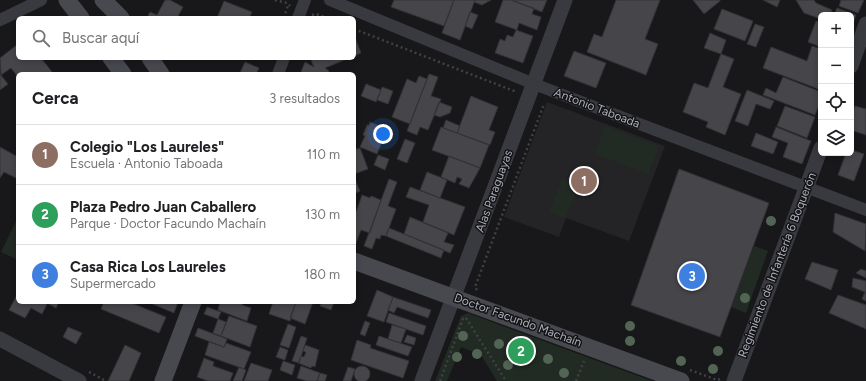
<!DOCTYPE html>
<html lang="es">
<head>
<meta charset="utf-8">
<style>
  :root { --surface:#fff; --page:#f2f2f2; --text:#202124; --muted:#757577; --line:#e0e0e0; --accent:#7d662f }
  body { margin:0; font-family:Figtree,sans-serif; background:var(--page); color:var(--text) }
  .controls { position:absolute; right:12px; top:12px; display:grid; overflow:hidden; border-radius:6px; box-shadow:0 2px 6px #0003 }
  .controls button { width:36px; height:36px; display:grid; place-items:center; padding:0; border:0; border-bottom:1px solid var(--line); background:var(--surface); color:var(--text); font:20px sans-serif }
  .you { position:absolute; left:383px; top:134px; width:14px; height:14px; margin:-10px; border:3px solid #fff; border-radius:50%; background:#1a73e8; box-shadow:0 0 0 6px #1a73e833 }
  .badge { display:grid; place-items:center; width:26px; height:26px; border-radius:50%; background:var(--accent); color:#fff; font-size:13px; font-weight:700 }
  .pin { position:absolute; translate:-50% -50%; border:2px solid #fff; box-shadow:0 1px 4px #0006 }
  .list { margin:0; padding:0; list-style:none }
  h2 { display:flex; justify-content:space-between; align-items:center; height:52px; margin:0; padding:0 16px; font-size:17px }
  h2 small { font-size:13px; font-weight:400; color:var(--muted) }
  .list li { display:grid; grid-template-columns:26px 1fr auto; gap:12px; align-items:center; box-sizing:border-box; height:60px; padding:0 16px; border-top:1px solid var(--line) }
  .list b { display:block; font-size:15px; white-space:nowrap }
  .list p { margin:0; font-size:13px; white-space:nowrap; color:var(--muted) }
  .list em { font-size:13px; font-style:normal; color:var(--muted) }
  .icon { flex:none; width:22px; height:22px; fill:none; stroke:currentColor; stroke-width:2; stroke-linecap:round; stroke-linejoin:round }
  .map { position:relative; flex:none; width:866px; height:381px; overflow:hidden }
  .search { position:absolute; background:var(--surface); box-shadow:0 2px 6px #0003; left:16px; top:16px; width:340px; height:44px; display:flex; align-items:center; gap:10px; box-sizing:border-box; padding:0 14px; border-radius:6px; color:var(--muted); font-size:15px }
  .panel { position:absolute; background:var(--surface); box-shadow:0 2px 6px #0003; left:16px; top:72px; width:340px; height:232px; border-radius:6px }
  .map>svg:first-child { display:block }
</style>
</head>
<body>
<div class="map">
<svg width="866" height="381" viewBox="0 0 866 381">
  <rect width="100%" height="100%" fill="#18181a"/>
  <path fill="#242427" d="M 547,102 L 665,146 L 629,241 L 566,218 L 559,237 L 504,217 Z"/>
  <path fill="#222a24" d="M 605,126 L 659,146 L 649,174 L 595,154 Z
    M 562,178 L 579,184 L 565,218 L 549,212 Z
    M 18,217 L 18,260 L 1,252 Z
    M 754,246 L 768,251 L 746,313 L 731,307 Z
    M 468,313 L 481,318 L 652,381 L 497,381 L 481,355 L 461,347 L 447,381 L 435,381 L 461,316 Z"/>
  <path fill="#45454a" stroke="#333236" d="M 165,0 L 170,0 L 183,7 L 177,18 L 147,18 L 150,12 L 157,15 Z
    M 394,0 L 454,0 L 444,26 L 391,7 Z
    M 454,0 L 475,0 L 460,40 L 442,33 Z
    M 475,0 L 491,0 L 482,5 L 474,2 Z
    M 503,0 L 511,0 L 534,8 L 532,14 L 541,17 L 537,30 L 519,23 L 517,30 L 495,22 Z
    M 511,0 L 547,0 L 542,12 Z
    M 616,0 L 660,0 L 645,39 L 658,44 L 646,75 L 587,52 L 594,34 L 602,37 Z
    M 693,0 L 720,0 L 720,1 L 704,14 Z
    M 763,0 L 780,0 L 777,7 Z
    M 796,0 L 814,0 L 816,3 L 832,10 L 830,15 L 821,15 L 821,19 L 804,13 Z
    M 841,0 L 864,0 L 858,13 L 839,6 Z
    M 224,1 L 252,12 L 249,18 L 217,18 Z
    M 837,8 L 856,15 L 851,29 L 851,15 L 834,15 Z
    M 722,9 L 753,21 L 745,41 L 714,29 Z
    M 470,12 L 478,15 L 472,29 L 465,26 Z
    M 816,21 L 821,22 L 821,47 L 808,42 Z
    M 755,24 L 764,27 L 756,47 L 747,44 Z
    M 516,30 L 533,36 L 523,63 L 495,53 L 500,39 L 505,41 L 507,35 L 513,37 Z
    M 710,33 L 726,40 L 721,54 L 704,48 Z
    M 354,35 L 361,53 L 354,56 Z
    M 18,44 L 18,58 L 41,58 L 53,73 L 18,74 L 18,77 L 11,68 L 1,75 L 0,58 Z
    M 812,46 L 821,49 L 821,90 L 763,68 L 771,47 L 807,61 Z
    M 574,51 L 606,63 L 596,88 L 564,76 Z
    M 721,54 L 734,59 L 723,87 L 741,94 L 725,135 L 706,127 L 708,122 L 683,112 L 694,83 L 708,88 Z
    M 310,58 L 349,58 L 325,68 L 329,71 L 328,74 L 306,74 L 301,72 L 305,62 L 314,67 Z
    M 245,62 L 259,68 L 256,74 L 240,73 Z
    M 0,74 L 8,84 L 0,90 Z
    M 429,74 L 438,77 L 431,96 L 441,99 L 428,130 L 420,127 L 417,135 L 407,131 Z
    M 419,76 L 427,79 L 410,124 L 392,117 L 407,79 L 416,83 Z
    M 783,77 L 821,92 L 821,100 L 815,115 L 763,95 L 766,88 L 776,93 Z
    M 366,84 L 381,90 L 376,102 L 361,96 Z
    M 382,87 L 393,91 L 388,104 L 377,100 Z
    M 747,90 L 774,101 L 770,109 L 756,104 L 748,126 L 735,121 Z
    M 471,96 L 498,107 L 489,130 L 495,132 L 490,145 L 457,133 Z
    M 439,102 L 452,107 L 450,113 L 440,117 L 434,115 Z
    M 785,106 L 815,117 L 807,138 L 777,126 Z
    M 855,106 L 866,109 L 866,135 L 851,130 L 851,118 Z
    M 446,120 L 460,126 L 457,133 L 443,128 Z
    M 370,122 L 387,129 L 377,154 L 360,147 L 365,136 L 363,135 L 367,125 L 369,125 Z
    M 441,127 L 489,145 L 480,168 L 432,150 Z
    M 776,127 L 811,141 L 802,164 L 783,157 L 788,143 L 772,137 Z
    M 756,133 L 778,142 L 773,154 L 751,146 Z
    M 405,139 L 415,143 L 407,163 L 397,159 Z
    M 0,147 L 18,157 L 18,179 L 4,172 L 0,178 Z
    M 360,148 L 368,169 L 354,174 L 354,150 Z
    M 851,150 L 864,154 L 854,181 L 838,175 L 846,153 L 851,153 Z
    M 378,155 L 389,159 L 385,170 L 374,165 Z
    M 449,156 L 480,168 L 469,188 L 459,184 L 462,179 L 457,177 L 455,183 L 441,177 Z
    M 679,169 L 769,203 L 720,337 L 631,305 Z
    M 427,172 L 447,180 L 440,198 L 420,190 Z
    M 354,177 L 360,191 L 354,194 Z
    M 389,179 L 397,182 L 388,206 L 396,209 L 386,236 L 381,235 L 380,239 L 376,238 L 372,249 L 364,246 Z
    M 410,187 L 465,207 L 454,235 L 423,222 L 429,205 L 406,197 Z
    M 362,195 L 370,198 L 371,196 L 381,200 L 370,233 L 361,230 L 356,243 L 354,242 L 354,218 Z
    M 835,213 L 866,224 L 865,251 L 833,232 Z
    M 410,217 L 448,233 L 444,242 L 454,245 L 450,253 L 404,234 Z
    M 389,228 L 444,250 L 441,258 L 386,236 Z
    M 812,262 L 838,270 L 831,290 L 805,279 Z
    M 861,269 L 866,271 L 866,278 L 856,273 Z
    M 853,278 L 866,281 L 866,301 L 862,299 L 865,292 L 852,287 Z
    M 377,290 L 393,297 L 384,322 L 367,316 Z
    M 18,293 L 18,302 L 48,302 L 42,314 L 31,308 L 25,318 L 9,310 Z
    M 838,295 L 866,305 L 866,329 L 829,313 Z
    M 393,297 L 431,310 L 428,318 L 397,307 L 394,313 L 388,310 Z
    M 48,302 L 59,302 L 56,308 L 47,303 Z
    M 104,302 L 129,302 L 166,317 L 159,333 L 101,309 Z
    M 148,302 L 178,302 L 174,313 Z
    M 220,302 L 243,302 L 242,305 L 251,308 L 247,321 L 218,310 Z
    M 273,302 L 296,302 L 290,321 L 269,314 Z
    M 296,302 L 313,302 L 305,324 L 290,318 Z
    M 322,302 L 334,302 L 331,310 L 320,306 Z
    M 207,307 L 221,312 L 218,319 L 204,314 Z
    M 389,313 L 426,326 L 423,335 L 386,322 Z
    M 229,316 L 257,326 L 250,347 L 221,336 Z
    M 218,319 L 226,322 L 221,336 L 213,333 Z
    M 365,321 L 370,323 L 365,336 L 360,334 Z
    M 288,324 L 296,327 L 289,348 L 280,345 Z
    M 392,325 L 406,329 L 401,343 L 388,339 Z
    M 68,327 L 82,333 L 76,344 L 63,337 Z
    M 198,328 L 227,339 L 224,347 L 195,336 Z
    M 407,335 L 416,338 L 414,345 L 404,342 Z
    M 301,336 L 307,338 L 299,363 L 292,361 Z
    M 379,336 L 412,347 L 408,356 L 376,345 Z
    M 357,340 L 371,345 L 370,348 L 409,361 L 403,378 L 351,360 Z
    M 209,342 L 224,347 L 226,343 L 251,352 L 244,369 L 205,355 Z
    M 125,345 L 141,353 L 129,381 L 108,381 Z
    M 305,345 L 319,350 L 315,367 L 312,366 L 311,368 L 298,363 L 301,356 L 304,357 L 306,352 L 303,351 Z
    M 280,347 L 288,350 L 285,360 L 276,357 Z
    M 204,358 L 214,362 L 213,366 L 233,373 L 230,381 L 208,381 L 197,377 Z
    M 283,361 L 295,365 L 292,375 L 280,370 Z
    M 251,363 L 272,370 L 268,381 L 244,381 Z
    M354 374a8 8 0 1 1 16 0a8 8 0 1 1-16 0Z
    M 301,366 L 320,373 L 317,381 L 307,381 L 297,378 Z
    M 239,367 L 246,370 L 242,381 L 233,381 Z
    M 348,367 L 355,369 L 351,381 L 343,381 Z
    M 320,373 L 327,375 L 325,381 L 317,381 Z"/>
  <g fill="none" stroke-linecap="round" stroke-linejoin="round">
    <path stroke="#3f4146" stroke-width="2.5" stroke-dasharray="2 3" stroke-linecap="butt" d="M 275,0 L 287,3 L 290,6
      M 312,15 L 316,14 L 327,18
      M 284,18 L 288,5
      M 354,29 L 514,91 L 515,94
      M 477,290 L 475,287 L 544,104
      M 466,318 L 506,381
      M 690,370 L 717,380 L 721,379
      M 89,372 L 106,381
      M 440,381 L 464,316
      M 576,381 L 584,361"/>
    <path stroke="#393a3f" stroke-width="12" d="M 330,0 L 534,84 L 866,210
      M 298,18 L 305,0
      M 0,20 L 41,0
      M 278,74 L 284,58"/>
    <path stroke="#393a3f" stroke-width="15" d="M 851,66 L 866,24
      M 0,339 L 79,381
      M 422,381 L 565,0
      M 734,381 L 821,148"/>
    <path stroke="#47494f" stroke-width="17" d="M 67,0 L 81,18
      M 103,0 L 121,18
      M 111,58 L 123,74
      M 150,58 L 161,74
      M 354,261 L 681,381
      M 163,381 L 193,302"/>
  </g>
  <g fill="#526555">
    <circle cx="771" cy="221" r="5"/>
    <circle cx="745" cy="298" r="5"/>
    <circle cx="630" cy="326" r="5"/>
    <circle cx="463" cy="336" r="5"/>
    <circle cx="630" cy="341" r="5"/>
    <circle cx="499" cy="344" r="5"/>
    <circle cx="520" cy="350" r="5"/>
    <circle cx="718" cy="351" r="5"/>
    <circle cx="477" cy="354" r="5"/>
    <circle cx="457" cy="357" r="5"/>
    <circle cx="548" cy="359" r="5"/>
    <circle cx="681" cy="361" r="5"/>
    <circle cx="508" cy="365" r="5"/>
    <circle cx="713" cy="369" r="5"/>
    <circle cx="564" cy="373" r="5"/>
  </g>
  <g text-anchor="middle" stroke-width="3" stroke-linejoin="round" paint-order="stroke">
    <g font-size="12" fill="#abafba" stroke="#131315">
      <text transform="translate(597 108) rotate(21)" y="4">Antonio Taboada</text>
      <text transform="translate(494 191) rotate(-70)" y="4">Alas Paraguayas</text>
      <text transform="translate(777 265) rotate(-69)" y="4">Regimiento de Infantería 6 Boquerón</text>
      <text transform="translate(518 320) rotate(20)" y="4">Doctor Facundo Machaín</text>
    </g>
  </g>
</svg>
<div class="controls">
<button>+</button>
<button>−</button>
<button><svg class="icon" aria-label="locate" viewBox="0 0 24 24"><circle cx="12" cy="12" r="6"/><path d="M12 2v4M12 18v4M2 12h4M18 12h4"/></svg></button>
<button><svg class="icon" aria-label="layers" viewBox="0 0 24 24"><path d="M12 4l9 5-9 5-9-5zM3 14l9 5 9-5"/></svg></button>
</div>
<div class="you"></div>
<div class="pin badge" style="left:584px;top:181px;background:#8d6e63">1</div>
<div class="pin badge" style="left:521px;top:351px;background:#2e9e5b">2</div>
<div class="pin badge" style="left:692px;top:276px;background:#3f7fe0">3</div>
<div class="search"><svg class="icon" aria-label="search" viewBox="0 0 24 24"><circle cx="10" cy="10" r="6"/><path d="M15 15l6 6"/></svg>Buscar aquí</div>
<section class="panel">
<h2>Cerca<small>3 resultados</small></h2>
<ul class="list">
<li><span class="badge" style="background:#8d6e63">1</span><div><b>Colegio &quot;Los Laureles&quot;</b><p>Escuela · Antonio Taboada</p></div><em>110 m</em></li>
<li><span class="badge" style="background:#2e9e5b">2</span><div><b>Plaza Pedro Juan Caballero</b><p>Parque · Doctor Facundo Machaín</p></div><em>130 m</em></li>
<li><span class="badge" style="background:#3f7fe0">3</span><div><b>Casa Rica Los Laureles</b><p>Supermercado</p></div><em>180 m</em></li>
</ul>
</section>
</div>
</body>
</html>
